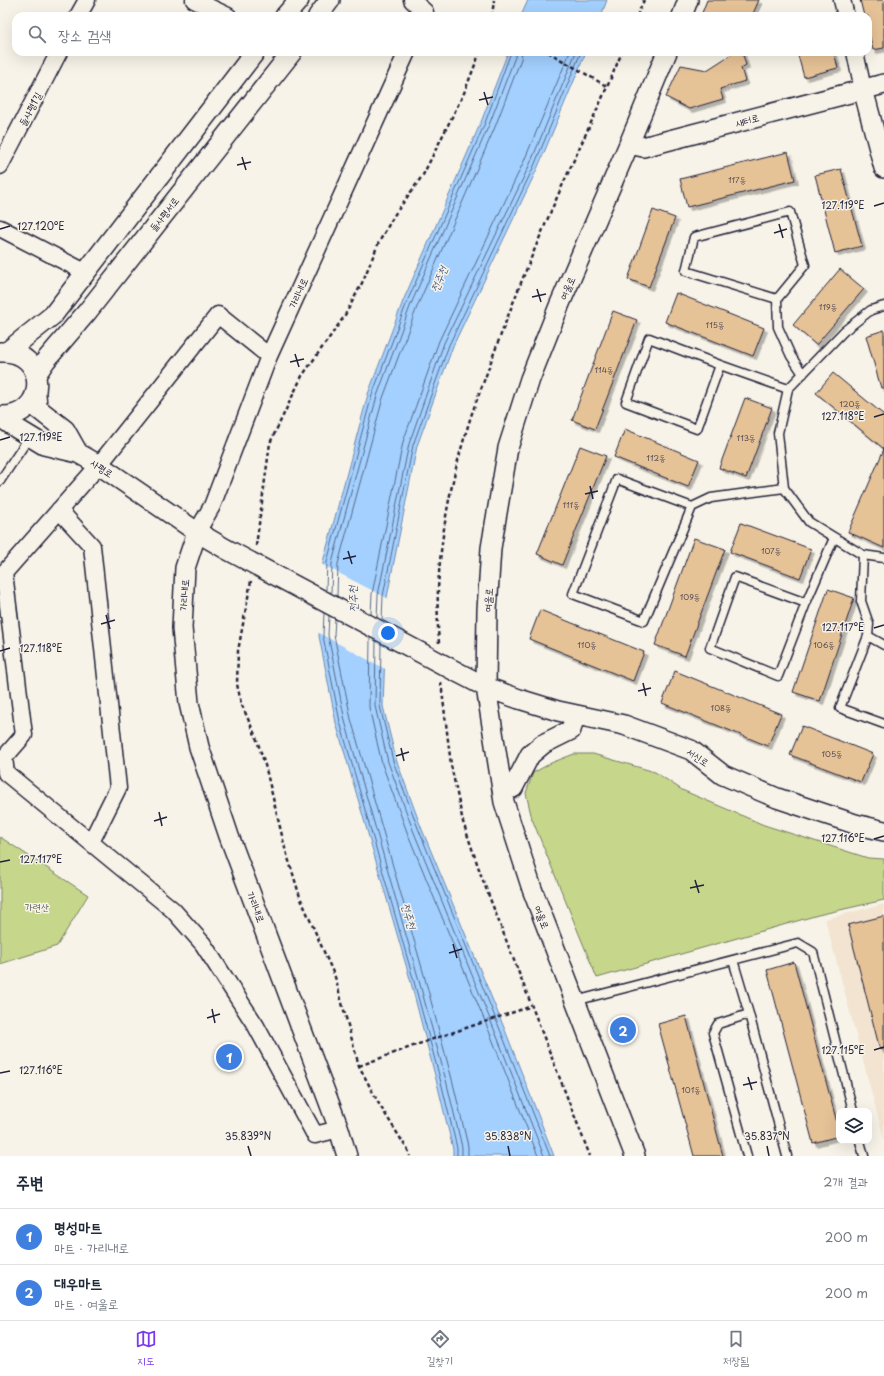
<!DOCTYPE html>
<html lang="ko">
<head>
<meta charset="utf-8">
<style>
  :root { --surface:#fff; --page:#f2f2f3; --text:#1f2937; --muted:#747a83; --line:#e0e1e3; --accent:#7c3aed }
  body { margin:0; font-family:"Playpen Sans","Poor Story",sans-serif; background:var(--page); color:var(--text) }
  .controls { position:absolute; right:12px; bottom:12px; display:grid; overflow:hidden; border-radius:8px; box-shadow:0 4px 16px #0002 }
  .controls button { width:36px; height:36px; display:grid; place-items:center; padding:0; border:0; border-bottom:1px solid var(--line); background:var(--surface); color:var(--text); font:20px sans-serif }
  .you { position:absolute; left:388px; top:633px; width:14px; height:14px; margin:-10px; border:3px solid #fff; border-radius:50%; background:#1a73e8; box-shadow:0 0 0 6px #1a73e833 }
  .badge { display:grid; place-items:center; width:26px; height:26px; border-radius:50%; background:var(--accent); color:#fff; font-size:13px; font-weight:700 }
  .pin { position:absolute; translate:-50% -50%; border:2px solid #fff; box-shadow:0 1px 4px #0006 }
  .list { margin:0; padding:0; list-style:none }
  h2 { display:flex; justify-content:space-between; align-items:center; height:52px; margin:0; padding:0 16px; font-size:17px }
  h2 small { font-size:13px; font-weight:400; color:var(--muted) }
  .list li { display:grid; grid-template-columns:26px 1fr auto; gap:12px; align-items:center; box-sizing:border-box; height:56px; padding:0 16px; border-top:1px solid var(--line) }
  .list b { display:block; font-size:15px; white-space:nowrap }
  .list p { margin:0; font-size:13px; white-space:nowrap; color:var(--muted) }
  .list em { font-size:13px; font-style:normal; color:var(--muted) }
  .icon { flex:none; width:22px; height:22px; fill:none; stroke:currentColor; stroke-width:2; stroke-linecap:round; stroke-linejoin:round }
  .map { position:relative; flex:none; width:884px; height:1156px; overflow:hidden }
  .search { position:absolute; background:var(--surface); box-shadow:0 4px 16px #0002; left:12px; right:12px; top:12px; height:44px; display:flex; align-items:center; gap:10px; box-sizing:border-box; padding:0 14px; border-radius:12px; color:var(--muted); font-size:15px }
  .sheet { height:164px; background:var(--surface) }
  nav { display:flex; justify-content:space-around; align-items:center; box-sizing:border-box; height:56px; border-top:1px solid var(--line); background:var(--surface); font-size:11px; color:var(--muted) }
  nav a { display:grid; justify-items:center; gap:2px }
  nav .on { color:var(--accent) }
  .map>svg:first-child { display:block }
</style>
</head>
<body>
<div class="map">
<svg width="884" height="1156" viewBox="0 0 884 1156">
  <defs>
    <filter id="shadow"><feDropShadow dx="3.5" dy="3.5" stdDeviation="0" flood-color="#0004"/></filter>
  </defs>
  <rect width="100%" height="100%" fill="#f7f3e8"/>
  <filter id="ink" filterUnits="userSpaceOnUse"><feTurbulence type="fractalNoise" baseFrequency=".025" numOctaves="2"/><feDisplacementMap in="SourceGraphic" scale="8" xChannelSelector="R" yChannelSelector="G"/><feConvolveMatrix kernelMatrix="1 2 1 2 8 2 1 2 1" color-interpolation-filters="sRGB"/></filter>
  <g filter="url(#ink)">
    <path fill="#f2e4d0" d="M 884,904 L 884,1139 L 825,919 Z"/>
    <path fill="#c6d78b" stroke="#747c63" d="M 574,754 L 593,754 L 655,772 L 682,790 L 764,825 L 868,858 L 884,859 L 884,900 L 818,915 L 597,978 L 532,819 L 526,793 L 533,773 L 551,763 Z
      M 0,837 L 88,895 L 57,946 L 0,964 Z"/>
    <path fill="#a3d0fe" stroke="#6f8ab0" d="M 528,0 L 607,0 L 601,16 L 521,16 Z
      M 508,52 L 586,52 L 538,167 L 453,346 L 417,446 L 387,597 L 383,706 L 396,759 L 421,827 L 505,1030 L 554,1156 L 453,1156 L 453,1149 L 438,1087 L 410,979 L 336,723 L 319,636 L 323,562 L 368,394 L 403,301 L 481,122 Z"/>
    <path fill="#f7f3e8" d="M 321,564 L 389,599 L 387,670 L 317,632 Z"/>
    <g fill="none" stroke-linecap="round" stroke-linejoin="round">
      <path stroke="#566889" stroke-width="1" d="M 326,590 L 327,562 L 372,395 L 407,302 L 485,123 L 511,52
        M 331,593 L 332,563 L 377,396 L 411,304 L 489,125 L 515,57 L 516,52
        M 337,596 L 338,564 L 383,398 L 417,307 L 495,127 L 521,59 L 522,52
        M 324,613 L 323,636 L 340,722 L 413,978 L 442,1086 L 457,1148 L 457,1156
        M 371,614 L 372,594 L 403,442 L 439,341 L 524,161 L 570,52
        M 329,616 L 328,635 L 345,721 L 418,977 L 447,1084 L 462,1147 L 462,1156
        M 377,618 L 378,595 L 409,444 L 444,343 L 530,164 L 576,52
        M 335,619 L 334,635 L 351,719 L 424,975 L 453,1083 L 468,1146 L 468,1156
        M 382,620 L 383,596 L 413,445 L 449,345 L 534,166 L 581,52
        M 370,638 L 369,707 L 382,764 L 407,832 L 491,1036 L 538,1156
        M 376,641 L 375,706 L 388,762 L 413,830 L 496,1034 L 544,1156
        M 381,644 L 380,706 L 393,761 L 418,828 L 501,1032 L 550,1156"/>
    </g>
    <path fill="#e6c297" stroke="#22223b" filter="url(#shadow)" d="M 707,0 L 759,0 L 752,16 L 708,16 L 702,13 Z
      M 860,0 L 884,0 L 884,48 L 873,50 L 868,30 L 868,16 L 864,16 Z
      M 735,52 L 742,52 L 746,65 L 741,68 L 745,81 L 720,89 L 723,99 L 689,109 L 666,97 L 681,65 L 707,70 Z
      M 797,52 L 834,52 L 838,68 L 804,77 Z
      M 788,152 L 795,180 L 687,207 L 680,179 Z
      M 841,169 L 862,246 L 835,253 L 815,175 Z
      M 653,210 L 675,218 L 649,287 L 628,279 Z
      M 840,269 L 864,289 L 816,345 L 793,325 Z
      M 676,293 L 764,328 L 753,356 L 665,322 Z
      M 613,311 L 637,320 L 595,429 L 572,420 Z
      M 884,330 L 884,388 L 881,388 L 866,336 Z
      M 833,373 L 884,415 L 884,449 L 816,393 Z
      M 745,398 L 772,408 L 746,478 L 719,468 Z
      M 625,429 L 699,460 L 688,487 L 614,457 Z
      M 580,446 L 606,456 L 562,565 L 537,554 Z
      M 884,449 L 884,548 L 848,532 Z
      M 741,523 L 811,549 L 800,578 L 730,552 Z
      M 694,538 L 725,549 L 685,656 L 655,645 Z
      M 828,589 L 854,598 L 820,701 L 793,692 Z
      M 540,610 L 644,652 L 633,681 L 529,639 Z
      M 675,671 L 781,714 L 768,746 L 662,703 Z
      M 802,726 L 873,754 L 861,782 L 790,755 Z
      M 884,916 L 884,1049 L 880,1050 L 848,925 Z
      M 794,962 L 839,1130 L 839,1136 L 813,1143 L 767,970 Z
      M 686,1016 L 723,1156 L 694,1156 L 658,1024 Z"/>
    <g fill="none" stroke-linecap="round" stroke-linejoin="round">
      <defs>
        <path id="service" d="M 777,299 L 805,265 L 790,212 L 694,237 L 686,271 L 777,299 L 778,327 L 791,356 L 803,374
          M 884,306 L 871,310 L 844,331 L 788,389 L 778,433 L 784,488 L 809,522 L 863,555 L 884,558
          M 720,365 L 697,429 L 626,402 L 649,338 L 720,365 L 788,389
          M 0,481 L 30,436
          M 692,507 L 644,621 L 573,594 L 617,479 L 692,507 L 711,498 L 784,488
          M 863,555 L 861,601 L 869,624 L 868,636 L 840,708 L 884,724
          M 806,603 L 735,577 L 710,648 L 778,676 L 806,603 L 834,538
          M 868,636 L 884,645
          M 733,960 L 749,1014 L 787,1156
          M 575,1001 L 798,943 L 813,952 L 853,1111
          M 860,1141 L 864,1156
          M 747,1156 L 713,1033 L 718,1024 L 749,1014"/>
        <path id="minor" d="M 194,0 L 228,16
          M 412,0 L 425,12
          M 842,0 L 846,16
          M 78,16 L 87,0
          M 855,52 L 863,89
          M 0,166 L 59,52
          M 0,228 L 85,272
          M 269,356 L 218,315 L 99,465 L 4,573 L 24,735 L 4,758 L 6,773 L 173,910 L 203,944 L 256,1026 L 315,1135 L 339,1129
          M 59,510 L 92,546 L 118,788 L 91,842
          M 197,532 L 212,506 L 269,356 L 407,52"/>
        <path id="tertiary" d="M 285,16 L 299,0
          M 318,16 L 330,0
          M 682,16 L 688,0
          M 863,89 L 884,168
          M 629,144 L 643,147 L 884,84
          M 8,351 L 53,315 L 255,52
          M 0,352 C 49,349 49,418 0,416
          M 36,375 L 46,360 L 87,312 L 292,52
          M 36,394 L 37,408 L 65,430 L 78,453
          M 0,417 L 16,428 L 44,445 L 78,453 L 99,465 L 197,532 L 226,549
          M 197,532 L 185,568 L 182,628 L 189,703 L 199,747 L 229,836 L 339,1129 L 347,1156
          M 457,672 L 486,687 L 519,699 L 558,711 L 624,725 L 691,750 L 723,775 L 777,798 L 855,824 L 884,831
          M 503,791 L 513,788 L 530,755 L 543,744 L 571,730 L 575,715
          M 635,1156 L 532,889 L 504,802 L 486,687 L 487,610 L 491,548 L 508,448 L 530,379 L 559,306 L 629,144 L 667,52"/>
      </defs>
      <use href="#service" stroke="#22223b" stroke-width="11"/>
      <use href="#minor" stroke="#22223b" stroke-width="19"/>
      <use href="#tertiary" stroke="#22223b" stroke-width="22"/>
      <path stroke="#22223b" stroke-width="2.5" stroke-dasharray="4 3" stroke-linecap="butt" d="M 492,16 L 494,0
        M 637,16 L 644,0
        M 548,52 L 608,87
        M 256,546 L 270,443 L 302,376 L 344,317 L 362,283 L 379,242 L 395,214 L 423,175 L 464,93 L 480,52
        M 251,581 L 238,651 L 237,684 L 241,703 L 256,737 L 265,765 L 285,848 L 300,897 L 335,977 L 359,1066 L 379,1104 L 409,1152 L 410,1156
        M 439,643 C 433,574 447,491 468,426 C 474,405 483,385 490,364 C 508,315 527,266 548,218 C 572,162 599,108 622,52
        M 441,682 L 451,765 L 463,822 L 482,878 L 590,1156
        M 359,1066 L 427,1041 L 532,1006"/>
      <use href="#service" stroke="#f7f3e8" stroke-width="8"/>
      <use href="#minor" stroke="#f7f3e8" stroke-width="16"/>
      <use href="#tertiary" stroke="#f7f3e8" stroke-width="19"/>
      <defs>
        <path id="tertiary-bridge" d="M 226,549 L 457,672"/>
      </defs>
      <use href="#tertiary-bridge" stroke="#22223b" stroke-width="22" stroke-linecap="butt"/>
      <use href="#tertiary-bridge" stroke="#f7f3e8" stroke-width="19"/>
    </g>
  </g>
  <path fill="none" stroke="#22223b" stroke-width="1.5" d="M 484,92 L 488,105M 479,100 L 493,97M 242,157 L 246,170M 237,165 L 251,162M 874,206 L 884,203M 779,224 L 783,238M 0,229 L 10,226M 774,233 L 787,229M 537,289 L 541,302M 532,297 L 546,294M 295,354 L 299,367M 290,362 L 304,359M 874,417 L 884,414M 0,440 L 10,437M 590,486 L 593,499M 585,494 L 598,491M 348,551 L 352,564M 343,559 L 356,556M 106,615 L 110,629M 101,624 L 115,620M 874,628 L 884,625M 0,651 L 10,648M 643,683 L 646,696M 638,691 L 651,688M 401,748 L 404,761M 396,756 L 409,752M 159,812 L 162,826M 154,821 L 167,817M 874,839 L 884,836M 0,862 L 10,860M 695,880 L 699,893M 690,888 L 704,885M 453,944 L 457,958M 449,953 L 462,949M 212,1009 L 215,1023M 207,1018 L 220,1014M 874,1050 L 884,1047M 0,1073 L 10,1071M 748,1077 L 752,1090M 743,1085 L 757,1082M 248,1146 L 251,1156M 508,1146 L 510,1156M 767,1146 L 769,1156"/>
  <g text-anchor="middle" stroke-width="3" stroke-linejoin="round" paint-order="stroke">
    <g font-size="8" fill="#534a52">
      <text x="737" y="183">117동</text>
      <text x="828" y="310">119동</text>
      <text x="715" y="328">115동</text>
      <text x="604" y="373">114동</text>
      <text x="850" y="407">120동</text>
      <text x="746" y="441">113동</text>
      <text x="656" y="461">112동</text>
      <text x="571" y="508">111동</text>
      <text x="771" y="554">107동</text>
      <text x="690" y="600">109동</text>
      <text x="587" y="648">110동</text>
      <text x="824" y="648">106동</text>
      <text x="721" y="711">108동</text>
      <text x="832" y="757">105동</text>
      <text x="691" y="1093">101동</text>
    </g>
    <g font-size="10" fill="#22223b" stroke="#f7f3e8">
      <text transform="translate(30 109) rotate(-62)" y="4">들사평1길</text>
      <text transform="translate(747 120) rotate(-15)" y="4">새터로</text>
      <text transform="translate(164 214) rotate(-52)" y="4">들사평서로</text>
      <text transform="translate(567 288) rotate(-66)" y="4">여울로</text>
      <text transform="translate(298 293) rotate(-66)" y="4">가리내로</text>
      <text transform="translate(102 468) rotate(33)" y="4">사평로</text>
      <text transform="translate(184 595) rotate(-86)" y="4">가리내로</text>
      <text transform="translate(488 600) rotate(-87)" y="4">여울로</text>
      <text transform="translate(698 757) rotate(34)" y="4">서신로</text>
      <text transform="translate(256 907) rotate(69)" y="4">가리내로</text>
      <text transform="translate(542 917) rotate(69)" y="4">여울로</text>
    </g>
    <g font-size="10" fill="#535853" stroke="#f7f3e8">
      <text x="37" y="911">가련산</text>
    </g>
    <g font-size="11" font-style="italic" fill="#495676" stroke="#f7f3e8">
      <text transform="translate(439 279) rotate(-68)" y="4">전주천</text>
      <text transform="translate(353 599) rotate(-93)" y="4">전주천</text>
      <text transform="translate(409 916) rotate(74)" y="4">전주천</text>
    </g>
  </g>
  <g font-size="10" text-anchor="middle" fill="#22223b" stroke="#f7f3e8" stroke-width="3" stroke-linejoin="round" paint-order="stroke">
    <text x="843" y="209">127.119°E</text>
    <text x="41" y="230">127.120°E</text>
    <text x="843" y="420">127.118°E</text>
    <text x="41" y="441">127.119°E</text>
    <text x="843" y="631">127.117°E</text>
    <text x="41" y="652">127.118°E</text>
    <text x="843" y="842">127.116°E</text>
    <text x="41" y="863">127.117°E</text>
    <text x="843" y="1054">127.115°E</text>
    <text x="41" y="1074">127.116°E</text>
    <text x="248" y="1140">35.839°N</text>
    <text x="508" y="1140">35.838°N</text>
    <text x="767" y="1140">35.837°N</text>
  </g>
</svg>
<div class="controls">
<button><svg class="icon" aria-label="layers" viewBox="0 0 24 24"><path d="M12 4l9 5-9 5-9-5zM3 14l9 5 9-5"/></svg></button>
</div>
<div class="you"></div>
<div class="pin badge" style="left:229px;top:1057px;background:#3f7fe0">1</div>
<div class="pin badge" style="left:623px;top:1030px;background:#3f7fe0">2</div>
<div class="search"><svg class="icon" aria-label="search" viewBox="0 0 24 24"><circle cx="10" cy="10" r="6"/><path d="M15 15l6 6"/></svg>장소 검색</div>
</div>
<section class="sheet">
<h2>주변<small>2개 결과</small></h2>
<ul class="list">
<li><span class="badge" style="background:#3f7fe0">1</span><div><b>명성마트</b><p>마트 · 가리내로</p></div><em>200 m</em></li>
<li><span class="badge" style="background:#3f7fe0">2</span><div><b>대우마트</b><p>마트 · 여울로</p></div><em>200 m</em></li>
</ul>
</section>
<nav>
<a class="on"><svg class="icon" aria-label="map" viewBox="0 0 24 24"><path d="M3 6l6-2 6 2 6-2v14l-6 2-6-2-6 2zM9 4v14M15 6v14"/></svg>지도</a>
<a><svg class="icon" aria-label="directions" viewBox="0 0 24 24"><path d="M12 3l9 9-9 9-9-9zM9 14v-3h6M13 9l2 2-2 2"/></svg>길찾기</a>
<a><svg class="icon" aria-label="saved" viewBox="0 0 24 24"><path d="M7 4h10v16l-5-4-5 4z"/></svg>저장됨</a>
</nav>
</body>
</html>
